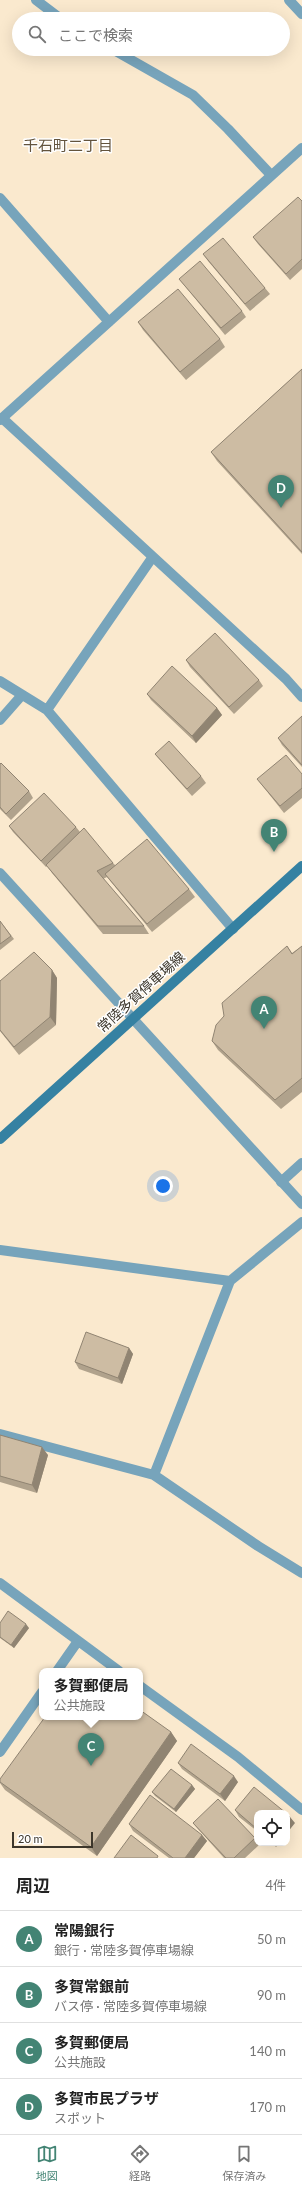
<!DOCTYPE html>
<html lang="ja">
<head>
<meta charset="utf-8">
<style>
  :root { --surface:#fff; --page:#f6f6f6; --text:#222; --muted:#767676; --line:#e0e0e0; --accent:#438474 }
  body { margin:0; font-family:Lato,"Noto Sans JP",sans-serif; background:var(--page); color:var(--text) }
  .controls { position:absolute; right:12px; bottom:12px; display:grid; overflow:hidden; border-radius:8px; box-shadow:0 4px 16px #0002 }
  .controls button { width:36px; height:36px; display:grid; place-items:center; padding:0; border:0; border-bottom:1px solid var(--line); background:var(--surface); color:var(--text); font:20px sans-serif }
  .scale { position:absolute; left:12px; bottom:10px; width:81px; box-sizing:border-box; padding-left:4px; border:2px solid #3c362b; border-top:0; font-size:11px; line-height:14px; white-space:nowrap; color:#3c362b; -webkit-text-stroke:3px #fff; paint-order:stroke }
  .you { position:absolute; left:163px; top:1186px; width:14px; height:14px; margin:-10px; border:3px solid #fff; border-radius:50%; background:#1a73e8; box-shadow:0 0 0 6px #1a73e833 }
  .badge { display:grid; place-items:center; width:26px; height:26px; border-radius:50%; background:var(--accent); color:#fff; font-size:13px; font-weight:700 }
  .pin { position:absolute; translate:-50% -33px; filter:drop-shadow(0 1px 2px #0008) }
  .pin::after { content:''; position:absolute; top:21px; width:14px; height:12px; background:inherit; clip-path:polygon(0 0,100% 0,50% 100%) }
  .popup { position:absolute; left:39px; top:1668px; width:104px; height:52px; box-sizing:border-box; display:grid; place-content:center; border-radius:8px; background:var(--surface); filter:drop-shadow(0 1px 3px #0005); font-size:13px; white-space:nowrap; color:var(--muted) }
  .popup b { font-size:15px; color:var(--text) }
  .popup::after { content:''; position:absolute; left:50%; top:100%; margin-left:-8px; border:8px solid transparent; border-top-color:var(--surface) }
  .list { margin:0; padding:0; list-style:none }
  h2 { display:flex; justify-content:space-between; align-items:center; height:52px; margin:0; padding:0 16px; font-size:17px }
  h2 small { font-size:13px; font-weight:400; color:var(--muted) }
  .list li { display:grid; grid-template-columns:26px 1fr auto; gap:12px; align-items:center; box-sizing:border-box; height:56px; padding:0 16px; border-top:1px solid var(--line) }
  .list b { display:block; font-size:15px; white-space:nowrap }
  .list p { margin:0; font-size:13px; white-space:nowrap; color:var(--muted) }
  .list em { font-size:13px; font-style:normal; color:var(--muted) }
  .icon { flex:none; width:22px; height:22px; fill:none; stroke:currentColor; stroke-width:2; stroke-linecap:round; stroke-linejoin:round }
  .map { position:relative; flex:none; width:302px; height:1858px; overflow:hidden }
  .search { position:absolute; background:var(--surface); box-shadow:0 4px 16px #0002; left:12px; right:12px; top:12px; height:44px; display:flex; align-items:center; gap:10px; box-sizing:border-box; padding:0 14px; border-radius:22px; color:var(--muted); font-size:15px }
  .sheet { height:276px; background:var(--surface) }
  nav { display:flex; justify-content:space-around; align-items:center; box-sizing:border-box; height:56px; border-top:1px solid var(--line); background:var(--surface); font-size:11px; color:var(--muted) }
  nav a { display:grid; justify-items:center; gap:2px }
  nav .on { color:var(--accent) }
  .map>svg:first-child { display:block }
</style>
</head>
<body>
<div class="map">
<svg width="302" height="1858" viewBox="0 0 302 1858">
  <rect width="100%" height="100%" fill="#fae9ce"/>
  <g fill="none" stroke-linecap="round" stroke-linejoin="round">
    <path stroke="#77a4bb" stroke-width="10" d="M 36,0 L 61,19
      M 112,49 L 193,95 L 228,129 L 271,175
      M 0,198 L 109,322
      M 0,420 L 302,148
      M 0,681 L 47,710 L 152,558
      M 47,710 L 233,929
      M 0,720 L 22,695
      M 281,1182 L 302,1163
      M 0,1250 L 230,1281 L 302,1222
      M 0,1434 L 154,1475 L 258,1546 L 302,1573
      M 154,1475 L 230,1281"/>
    <path stroke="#77a4bb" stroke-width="10" d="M 289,0 L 302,14
      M 2,418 L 286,679 L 302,697
      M 0,873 L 302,1204
      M 0,1583 L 119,1671
      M 57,1671 L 78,1641
      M 140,1686 L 238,1757 L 302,1810
      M 0,1752 L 42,1692"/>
    <path stroke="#3581a2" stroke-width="10" d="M 0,1139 L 302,866"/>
  </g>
  <path fill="#b0a28c" d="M 302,201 L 302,269 L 290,280 L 258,244 L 253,237 Z
    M 203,254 L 265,288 L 270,294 L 250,311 L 208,261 Z
    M 179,279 L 242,311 L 246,317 L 225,335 L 184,285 Z
    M 138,322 L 220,339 L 225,347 L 186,380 L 143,330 Z
    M 302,369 L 302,554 L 217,461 L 211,452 Z
    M 186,660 L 259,680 L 263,686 L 234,714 L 190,667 Z
    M 147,694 L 217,708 L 222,715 L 196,743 L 151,700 Z
    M 302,716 L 302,767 L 282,745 L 278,738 Z
    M 155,754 L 201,776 L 206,783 L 192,796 L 160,760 Z
    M 0,764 L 29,791 L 33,798 L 11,820 L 0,809 Z
    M 302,774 L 302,798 L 284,813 L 257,779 Z
    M 9,826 L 76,827 L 80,832 L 113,863 L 115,865 L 189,889 L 195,897 L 152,932 L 107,877 L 103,879 L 144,926 L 149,934 L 103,934 L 52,873 L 47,866 L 46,867 L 13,832 Z
    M 0,921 L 14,939 L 0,950 Z
    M 287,946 L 292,953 L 302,946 L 302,1092 L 281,1109 L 218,1050 L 212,1041 Z
    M 52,970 L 57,978 L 56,1025 L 19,1055 L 0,1031 L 0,981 Z
    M 129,1348 L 133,1354 L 122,1384 L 79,1369 L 75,1362 Z
    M 0,1435 L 48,1455 L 37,1493 L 0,1482 Z
    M 0,1623 L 29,1628 L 14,1648 L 0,1638 Z
    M 171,1732 L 177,1741 L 97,1856 L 5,1790 L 0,1783 L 0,1779 Z
    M 178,1763 L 238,1782 L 225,1801 L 182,1769 Z
    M 192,1785 L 195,1789 L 176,1812 L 155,1796 L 152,1792 Z
    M 235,1810 L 257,1813 L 257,1831 L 239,1817 Z
    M 193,1823 L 255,1838 L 257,1842 L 257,1843 L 258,1843 L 259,1845 L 245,1858 L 224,1858 L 198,1829 Z
    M 129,1824 L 202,1835 L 207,1841 L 194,1858 L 169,1858 L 133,1831 Z"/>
  <path fill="#908472" d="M 217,708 L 222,715 L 196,743 L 192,736 Z
    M 52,970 L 57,978 L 56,1025 L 50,1017 Z
    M 129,1348 L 133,1354 L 122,1384 L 118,1378 Z
    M 42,1447 L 48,1455 L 37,1493 L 32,1485 Z
    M 26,1624 L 29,1628 L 14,1648 L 11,1645 Z
    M 171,1732 L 177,1741 L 97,1856 L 91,1847 Z
    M 234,1776 L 238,1782 L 225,1801 L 220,1794 Z
    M 192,1785 L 195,1789 L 176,1812 L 174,1809 Z
    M 290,1817 L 295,1823 L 287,1833 L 287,1821 Z
    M 202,1835 L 207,1841 L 194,1858 L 185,1858 Z
    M 273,1843 L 279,1843 L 276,1847 Z"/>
  <path fill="#cdbca3" stroke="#908472" d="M 298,197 L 302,201 L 302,259 L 286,274 L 253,237 Z
    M 223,238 L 265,288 L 245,304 L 203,254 Z
    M 200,261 L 242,311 L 221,328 L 179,279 Z
    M 178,289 L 220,339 L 180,372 L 138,322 Z
    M 302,369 L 302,552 L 211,452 Z
    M 215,633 L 259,680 L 229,707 L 186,660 Z
    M 172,666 L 217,708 L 192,736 L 147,694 Z
    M 302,716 L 302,765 L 278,738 Z
    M 169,741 L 201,776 L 187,789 L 155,754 Z
    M 286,755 L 302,774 L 302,788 L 280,806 L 257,779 Z
    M 1,763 L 29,791 L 6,814 L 0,807 L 0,764 Z
    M 44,793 L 76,827 L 41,861 L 9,826 Z
    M 84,828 L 113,863 L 97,871 L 144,926 L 98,926 L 46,865 Z
    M 147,839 L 189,889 L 147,924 L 105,874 Z
    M 0,921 L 11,936 L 0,944 Z
    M 287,946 L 292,954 L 302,946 L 302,1078 L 275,1100 L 212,1041 L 216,1025 L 224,1016 L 222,1003 Z
    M 34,952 L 52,970 L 50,1017 L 14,1047 L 0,1030 L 0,981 Z
    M 86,1332 L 129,1348 L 118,1378 L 75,1362 Z
    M 0,1435 L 42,1447 L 32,1485 L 0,1476 Z
    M 8,1611 L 26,1624 L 11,1645 L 0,1637 L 0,1623 Z
    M 81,1669 L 84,1671 L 79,1671 Z
    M 140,1710 L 171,1732 L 91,1847 L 0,1782 L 0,1779 L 45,1717 L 140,1717 Z
    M 191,1744 L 234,1776 L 220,1794 L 178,1763 Z
    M 171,1769 L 192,1785 L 174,1809 L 152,1792 Z
    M 254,1787 L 286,1813 L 257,1813 L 257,1829 L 235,1810 Z
    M 150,1795 L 202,1835 L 185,1858 L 173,1858 L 129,1824 Z
    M 218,1799 L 255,1838 L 234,1858 L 226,1858 L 193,1823 Z
    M 287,1814 L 290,1817 L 287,1821 Z
    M 131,1835 L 158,1856 L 157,1858 L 114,1858 Z"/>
  <g text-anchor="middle" stroke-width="3" stroke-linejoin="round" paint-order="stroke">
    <g font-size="14" fill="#3c362b" stroke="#fff">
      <text transform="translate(141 992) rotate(-42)" y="5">常陸多賀停車場線</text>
    </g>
    <g font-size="15" fill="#63543d" stroke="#fff">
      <text x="68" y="151">千石町二丁目</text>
    </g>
  </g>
</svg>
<div class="controls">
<button><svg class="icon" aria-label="locate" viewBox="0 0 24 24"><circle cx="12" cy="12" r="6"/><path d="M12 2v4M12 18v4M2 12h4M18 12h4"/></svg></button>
</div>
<div class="scale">20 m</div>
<div class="you"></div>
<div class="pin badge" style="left:264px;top:1029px">A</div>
<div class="pin badge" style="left:274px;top:852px">B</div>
<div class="pin badge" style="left:91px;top:1766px">C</div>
<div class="popup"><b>多賀郵便局</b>公共施設</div>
<div class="pin badge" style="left:281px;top:508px">D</div>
<div class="search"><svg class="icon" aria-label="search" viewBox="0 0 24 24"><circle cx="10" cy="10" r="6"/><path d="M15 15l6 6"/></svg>ここで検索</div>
</div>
<section class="sheet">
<h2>周辺<small>4件</small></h2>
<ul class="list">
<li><span class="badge">A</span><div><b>常陽銀行</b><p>銀行 · 常陸多賀停車場線</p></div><em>50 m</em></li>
<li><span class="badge">B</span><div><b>多賀常銀前</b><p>バス停 · 常陸多賀停車場線</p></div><em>90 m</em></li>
<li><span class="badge">C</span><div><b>多賀郵便局</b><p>公共施設</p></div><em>140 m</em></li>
<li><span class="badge">D</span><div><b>多賀市民プラザ</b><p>スポット</p></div><em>170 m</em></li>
</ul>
</section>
<nav>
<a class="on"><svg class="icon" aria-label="map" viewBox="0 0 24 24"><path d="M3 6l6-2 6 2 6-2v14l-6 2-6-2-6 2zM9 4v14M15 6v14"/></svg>地図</a>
<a><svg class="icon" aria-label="directions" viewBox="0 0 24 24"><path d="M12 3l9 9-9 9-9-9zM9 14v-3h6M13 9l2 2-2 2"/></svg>経路</a>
<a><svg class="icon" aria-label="saved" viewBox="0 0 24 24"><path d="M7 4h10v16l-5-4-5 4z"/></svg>保存済み</a>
</nav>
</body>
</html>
